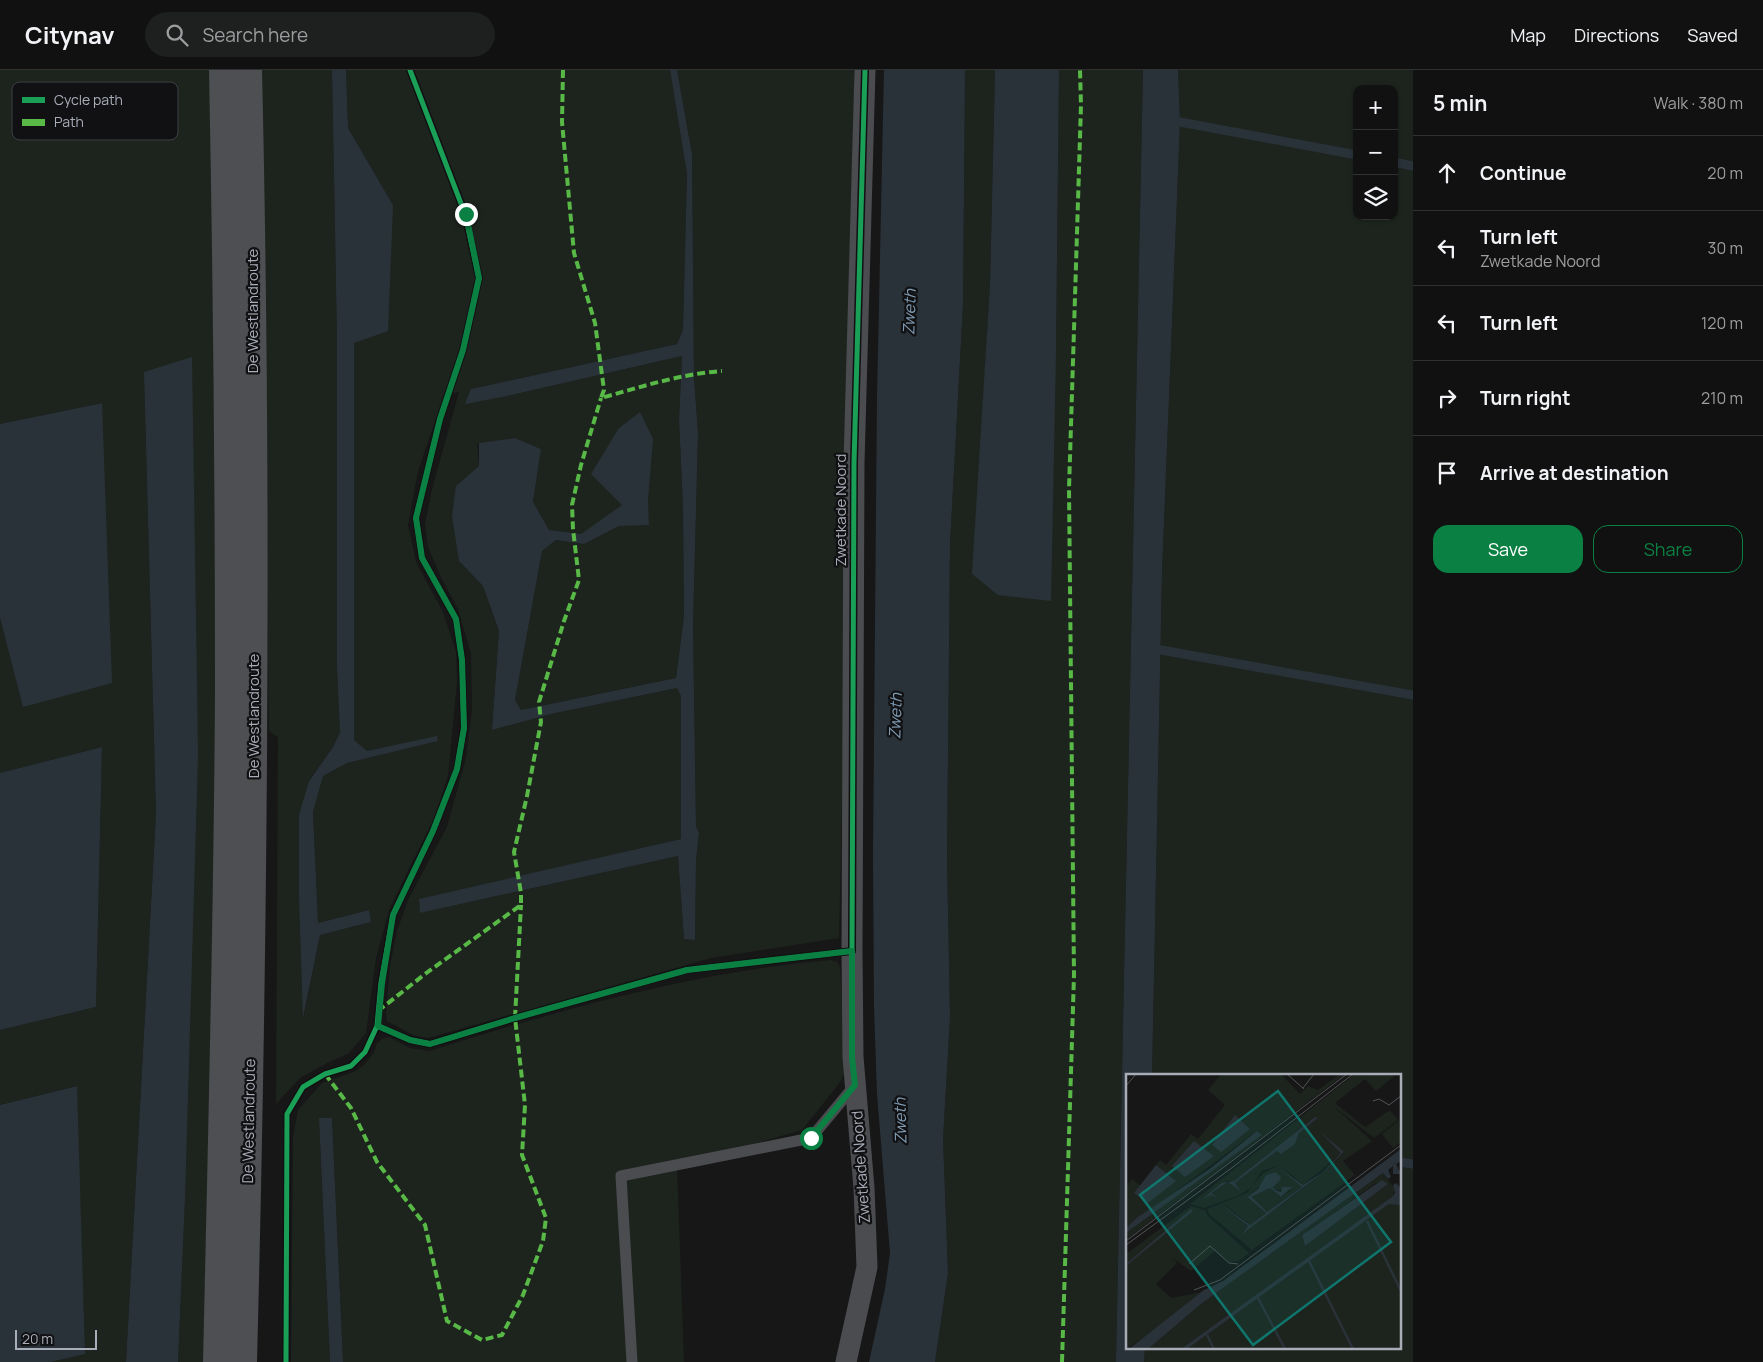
<!DOCTYPE html>
<html lang="en">
<head>
<meta charset="utf-8">
<style>
  :root { --surface:#111; --page:#1e1f1f; --text:#f1f3f6; --muted:#9c9d9f; --line:#303131; --accent:#0b8043 }
  body { margin:0; font-family:Manrope,sans-serif; background:var(--page); color:var(--text) }
  .controls { position:absolute; right:15px; top:15px; display:grid; overflow:hidden; border-radius:10px; box-shadow:0 1px 4px #0004 }
  .controls button { width:45px; height:45px; display:grid; place-items:center; padding:0; border:0; border-bottom:1px solid var(--line); background:var(--surface); color:var(--text); font:25px sans-serif }
  .scale { position:absolute; left:15px; bottom:12px; width:82px; box-sizing:border-box; padding-left:5px; border:2px solid #a8adb8; border-top:0; font-size:14px; line-height:18px; white-space:nowrap; color:#a8adb8; -webkit-text-stroke:4px #111113; paint-order:stroke }
  .stop { position:absolute; width:15px; height:15px; margin:-11px; border:4px solid #0b8043; border-radius:50%; background:#fff }
  .stop.end { background:#0b8043; border-color:#fff; box-shadow:0 1px 5px #0008 }
  .list { margin:0; padding:0; list-style:none }
  h2 { display:flex; justify-content:space-between; align-items:center; height:65px; margin:0; padding:0 20px; font-size:21px }
  h2 small { font-size:16px; font-weight:400; color:var(--muted) }
  .list li { display:grid; grid-template-columns:32px 1fr auto; gap:15px; align-items:center; box-sizing:border-box; height:75px; padding:0 20px; border-top:1px solid var(--line) }
  .list b { display:block; font-size:19px; white-space:nowrap }
  .list p { margin:0; font-size:16px; white-space:nowrap; color:var(--muted) }
  .list em { font-size:16px; font-style:normal; color:var(--muted) }
  .actions { display:flex; gap:10px; padding:15px 20px }
  .actions a { flex:1; padding:11px 0; border:1px solid var(--accent); border-radius:15px; text-align:center; font-size:18px; color:var(--accent) }
  .actions .main { background:var(--accent); color:#fff }
  .icon { flex:none; width:28px; height:28px; fill:none; stroke:currentColor; stroke-width:2; stroke-linecap:round; stroke-linejoin:round }
  .map { position:relative; flex:none; width:1413px; height:1292px; overflow:hidden }
  header { display:flex; align-items:center; gap:30px; box-sizing:border-box; height:70px; padding:0 25px; background:var(--surface); border-bottom:1px solid var(--line) }
  header strong { font-size:24px }
  nav { display:flex; gap:28px; margin-inline-start:auto; font-size:18px }
  .search { width:350px; height:45px; background:var(--page); display:flex; align-items:center; gap:12px; box-sizing:border-box; padding:0 18px; border-radius:28px; color:var(--muted); font-size:19px }
  main { display:flex }
  aside { flex:1; background:var(--surface) }
  .map>svg:first-child { display:block }
</style>
</head>
<body>
<header>
<strong>Citynav</strong>
<div class="search"><svg class="icon" aria-label="search" viewBox="0 0 24 24"><circle cx="10" cy="10" r="6"/><path d="M15 15l6 6"/></svg>Search here</div>
<nav><a>Map</a><a>Directions</a><a>Saved</a></nav>
</header>
<main>
<div class="map">
<svg width="1413" height="1292" viewBox="0 0 1413 1292">
  <rect width="100%" height="100%" fill="#171717"/>
  <path fill="#1d241e" fill-rule="evenodd" d="M 0,0 L 213,0 L 220,619 L 213,1292 L 178,1292 L 185,1128 L 144,302 L 156,744 L 126,1292 L 51,1292 L 85,1284 L 76,1016 L 0,1035 L 0,960 L 96,937 L 102,677 L 0,703 L 0,548 L 23,636 L 101,333 L 0,354 Z
    M 259,0 L 332,0 L 337,268 L 337,598 L 340,662 L 333,677 L 309,710 L 304,945 L 320,865 L 371,852 L 369,840 L 318,853 L 313,742 L 323,706 L 347,693 L 438,671 L 437,667 L 367,681 L 354,670 L 354,273 L 393,135 L 348,58 L 346,0 L 670,0 L 687,104 L 683,260 L 677,274 L 471,319 L 507,326 L 682,286 L 679,349 L 683,437 L 684,546 L 676,608 L 521,640 L 515,630 L 542,481 L 556,470 L 584,474 L 619,456 L 649,454 L 640,343 L 619,358 L 623,435 L 581,464 L 549,460 L 533,433 L 541,379 L 515,368 L 477,374 L 479,396 L 456,416 L 459,491 L 483,516 L 499,561 L 492,660 L 551,644 L 677,618 L 681,626 L 681,769 L 419,830 L 420,843 L 678,786 L 684,869 L 695,870 L 696,791 L 699,763 L 696,756 L 693,556 L 698,363 L 694,308 L 692,84 L 677,0 L 854,0 L 855,235 L 851,329 L 839,868 L 711,888 L 428,968 L 413,965 L 387,951 L 386,943 L 390,896 L 397,861 L 408,830 L 447,757 L 466,688 L 472,639 L 471,584 L 458,539 L 441,507 L 428,477 L 425,454 L 432,419 L 459,322 L 444,325 L 418,401 L 408,455 L 416,492 L 443,542 L 456,582 L 457,612 L 448,706 L 434,749 L 415,786 L 389,840 L 376,888 L 366,963 L 349,983 L 329,992 L 300,1008 L 276,1034 L 278,667 L 269,661 Z
    M 965,0 L 995,0 L 990,215 L 982,354 L 1056,281 L 1059,0 L 1143,0 L 1116,1292 L 935,1292 L 948,1203 L 943,1069 L 950,948 L 947,788 L 950,474 L 963,234 Z
    M 1178,0 L 1413,0 L 1413,1292 L 1144,1292 L 1145,1278 L 1399,1278 L 1399,1006 L 1152,1006 L 1162,502 L 1180,52 ZM 1357,19 L 1394,19 L 1394,146 L 1357,146 Z
    M 831,890 L 837,892 L 840,897 L 846,996 L 841,1011 L 802,1060 L 677,1096 L 684,1292 L 343,1292 L 332,1048 L 319,1049 L 330,1292 L 291,1292 L 293,1067 L 298,1040 L 322,1013 L 356,1001 L 365,994 L 374,982 L 377,973 L 382,969 L 389,967 L 410,978 L 429,981 C 560,940 693,902 831,890 Z"/>
  <path fill="#2a3239" d="M 332,0 L 346,0 L 348,58 L 393,135 L 388,261 L 354,273 L 354,670 L 367,681 L 437,666 L 438,671 L 347,693 L 323,706 L 313,742 L 318,853 L 369,840 L 371,852 L 320,865 L 303,948 L 299,827 L 299,745 L 309,711 L 333,677 L 340,662 L 337,598 L 337,268 Z
    M 670,0 L 677,0 L 692,84 L 694,308 L 698,363 L 693,556 L 696,756 L 699,763 L 696,791 L 695,870 L 684,869 L 678,786 L 420,843 L 419,829 L 681,769 L 681,626 L 677,618 L 551,644 L 492,660 L 499,561 L 483,516 L 459,491 L 452,446 L 456,416 L 479,396 L 479,373 L 515,368 L 541,379 L 533,432 L 549,460 L 581,464 L 622,435 L 591,404 L 619,358 L 640,342 L 653,369 L 648,430 L 649,455 L 619,456 L 584,474 L 556,470 L 542,481 L 515,630 L 521,640 L 676,608 L 684,546 L 683,437 L 679,349 L 682,286 L 507,326 L 465,334 L 471,319 L 677,274 L 683,260 L 687,104 Z
    M 884,0 L 965,0 L 963,234 L 950,474 L 947,788 L 950,948 L 943,1069 L 948,1203 L 935,1292 L 869,1292 L 885,1219 L 890,1183 L 877,1024 L 874,936 L 873,784 L 877,329 Z
    M 995,0 L 1059,0 L 1056,281 L 1051,531 L 998,525 L 972,504 L 990,215 Z
    M 1143,0 L 1178,0 L 1180,52 L 1162,502 L 1152,1006 L 1127,1006 L 1127,1278 L 1145,1278 L 1144,1292 L 1116,1292 Z
    M 192,287 L 198,685 L 185,1128 L 178,1292 L 126,1292 L 156,744 L 144,302 Z
    M 102,333 L 112,613 L 23,637 L 0,548 L 0,354 Z
    M 102,677 L 96,937 L 0,960 L 0,703 Z
    M 77,1016 L 85,1284 L 51,1292 L 0,1292 L 0,1035 Z
    M 319,1048 L 332,1048 L 343,1292 L 330,1292 Z"/>
  <g fill="none" stroke-linecap="round" stroke-linejoin="round">
    <path stroke="#2a3239" stroke-width="9" d="M 1180,52 L 1357,85
      M 1394,92 L 1413,96
      M 1161,580 L 1413,625
      M 1399,1092 L 1413,1094"/>
    <path stroke="#4b4c50" stroke-width="11" d="M 632,1292 L 621,1106 L 811,1068 L 855,1015"/>
    <path stroke="#4b4c50" stroke-width="21" d="M 846,1292 L 867,1197 L 864,1118 L 853,987 L 852,881 L 854,393 L 865,0"/>
    <path stroke="#4d4f52" stroke-width="28" d="M 217,1292 C 222,1067 228,842 229,617 C 229,411 227,206 223,0
      M 243,1292 C 254,861 258,431 248,0"/>
    <path stroke="#58b947" stroke-width="4" stroke-dasharray="8 4" stroke-linecap="butt" d="M 563,0 L 562,52 L 574,183 L 595,253 L 604,320 L 601,328 C 641,317 680,304 722,301
      M 378,941 L 425,904 L 521,835 L 521,823 L 514,782 L 527,726 L 541,652 L 539,632 L 564,551 L 579,510 L 573,459 L 572,435 L 581,395 L 601,328
      M 325,1004 L 351,1038 L 377,1092 L 425,1155 L 447,1251 L 482,1270 L 502,1265 L 523,1225 L 543,1171 L 546,1148 L 522,1085 L 525,1035 L 515,948 L 521,835
      M 1062,1292 L 1074,905 L 1069,419 L 1081,35 L 1080,0"/>
    <defs>
      <path id="cycleway" d="M 377,956 L 410,970 L 430,974 L 515,948 L 687,900 L 852,881 L 854,393 L 865,0
        M 286,1292 L 287,1044 L 303,1017 L 325,1004 L 351,996 L 365,982 L 377,956 L 381,913 L 393,845 L 433,761 L 457,699 L 464,658 L 462,590 L 456,549 L 422,488 L 416,448 L 440,349 L 463,280 L 479,208 L 465,144 L 410,0"/>
    </defs>
    <use href="#cycleway" stroke="#111113" stroke-width="8"/>
    <use href="#cycleway" stroke="#1a9f57" stroke-width="5"/>
  </g>
  <g fill="none" stroke-linecap="round" stroke-linejoin="round">
    <path stroke="#0b8043" stroke-width="6" d="M 466,144 L 479,208 L 463,280 L 440,349 L 416,448 L 422,488 L 456,549 L 462,590 L 464,658 L 457,699 L 433,761 L 393,845 L 382,913 L 378,956 L 410,970 L 430,974 L 515,948 L 687,900 L 852,881 L 852,987 L 855,1015 L 811,1068"/>
  </g>
  <g text-anchor="middle" stroke-width="4.5" stroke-linejoin="round" paint-order="stroke">
    <g font-size="15" fill="#a8adb8" stroke="#111113">
      <text transform="translate(253 241) rotate(-90)" y="5">De Westlandroute</text>
      <text transform="translate(841 440) rotate(-90)" y="5">Zwetkade Noord</text>
      <text transform="translate(254 646) rotate(-90)" y="5">De Westlandroute</text>
      <text transform="translate(249 1051) rotate(-89)" y="5">De Westlandroute</text>
      <text transform="translate(861 1097) rotate(-94)" y="5">Zwetkade Noord</text>
    </g>
    <g font-size="16" font-style="italic" fill="#7f9bb3" stroke="#111113">
      <text transform="translate(909 242) rotate(-88)" y="6">Zweth</text>
      <text transform="translate(895 646) rotate(-88)" y="6">Zweth</text>
      <text transform="translate(900 1051) rotate(-91)" y="6">Zweth</text>
    </g>
  </g>
  <g transform="translate(1126 1004)">
    <rect width="275" height="275" fill="#171717"/>
    <path d="M 95,0 L 155,0 L 174,20 L 182,12 L 192,16 L 214,0 L 219,0 L 0,166 L 0,159 L 136,61 L 131,57 L 0,154 L 0,113 L 6,105 L 14,111 L 9,119 L 49,107 L 30,91 L 34,86 L 40,91 L 65,60 L 72,65 L 99,31 L 82,16 ZM 229,0 L 271,0 L 250,17 L 239,5 L 209,29 L 239,53 L 264,36 L 272,46 L 248,64 L 206,31 L 246,67 L 217,87 L 229,101 L 126,176 L 83,140 L 81,135 L 121,119 L 137,99 L 153,91 L 136,97 L 126,113 L 112,122 L 78,134 L 64,130 ZM 189,43 L 192,44 L 173,59 L 169,70 L 151,77 L 109,109 L 114,117 L 102,108 L 86,120 L 90,125 L 85,121 L 77,124 L 101,107 L 108,107 ZM 192,56 L 218,79 L 198,98 L 169,121 L 114,160 L 122,153 L 97,129 L 124,151 L 140,139 L 121,123 L 150,98 L 154,102 L 147,113 L 149,116 L 165,116 L 155,123 L 144,114 L 125,124 L 141,138 L 176,113 L 156,93 L 177,111 L 216,79 ZM 273,46 L 275,68 L 267,74 L 256,60 ZM 257,99 L 269,115 L 267,122 L 55,275 L 22,275 L 75,230 ZM 250,109 L 262,110 L 179,172 L 176,161 ZM 270,128 L 275,131 L 275,275 L 61,275 L 263,130 ZM 65,132 L 79,136 L 82,142 L 123,179 L 113,187 L 103,188 L 89,177 L 65,197 L 45,183 L 51,189 L 30,210 L 45,224 L 76,218 L 27,258 L 0,275 L 0,192 L 66,136 L 0,190 L 0,180 Z" fill="#1d241e" fill-rule="evenodd"/>
    <path d="M 109,41 L 124,55 L 95,78 L 86,71 ZM 189,43 L 192,44 L 173,59 L 169,70 L 155,80 L 151,77 L 109,109 L 115,118 L 102,108 L 86,119 L 91,125 L 85,121 L 75,126 L 96,109 L 108,107 ZM 192,56 L 218,78 L 198,98 L 115,161 L 122,152 L 95,130 L 124,151 L 140,139 L 121,123 L 132,115 L 140,101 L 150,98 L 154,102 L 155,105 L 147,113 L 149,116 L 155,118 L 156,113 L 166,113 L 155,123 L 144,114 L 126,123 L 141,138 L 176,113 L 153,94 L 177,111 L 196,99 L 215,79 ZM 131,57 L 136,61 L 0,159 L 0,154 L 12,143 L 85,94 ZM 68,67 L 88,82 L 59,103 L 46,92 ZM 275,75 L 275,87 L 270,90 L 275,100 L 267,100 L 267,92 L 262,96 L 265,103 L 262,105 L 257,99 L 75,230 L 22,275 L 3,275 L 78,216 L 97,207 ZM 30,91 L 50,107 L 22,129 L 8,119 ZM 256,106 L 262,110 L 179,172 L 176,161 ZM 270,109 L 275,114 L 275,131 L 263,130 L 61,275 L 55,275 L 267,122 L 269,119 L 267,111 ZM 65,135 L 67,137 L 0,192 L 0,190 Z" fill="#2a3239"/>
    <path fill="none" stroke="#2a3239" stroke-width="2.5" d="M 241,147 L 275,217M 183,187 L 227,275M 132,224 L 159,275M 81,261 L 88,275"/>
    <path fill="none" stroke="#515357" stroke-width="1" d="M 161,0 L 178,15M 0,12 L 10,0M 177,14 L 188,0M 247,27 L 253,25 L 263,31 L 275,22M 0,167 L 221,0M 0,171 L 107,93 L 227,0M 63,190 L 84,172 L 103,189 L 112,190M 68,216 L 94,206 L 275,71"/>
    <path fill="#0f766e" fill-opacity="0.15" stroke="#0f766e" stroke-width="2.5" d="M 152,17 L 265,168 L 127,271 L 14,121 Z"/>
    <rect width="275" height="275" fill="none" stroke="#a8adb8" stroke-width="2.5"/>
  </g>
  <rect x="12" y="12" width="166" height="58" rx="8" fill="#111113" stroke="#3e4045" stroke-width="1"/>
  <rect x="22" y="27" width="23" height="6" fill="#1a9f57"/>
  <rect x="22" y="49" width="23" height="7" fill="#58b947"/>
  <g font-size="14" fill="#a8adb8">
    <text x="54" y="35">Cycle path</text>
    <text x="54" y="57">Path</text>
  </g>
</svg>
<div class="controls">
<button>+</button>
<button>−</button>
<button><svg class="icon" aria-label="layers" viewBox="0 0 24 24"><path d="M12 4l9 5-9 5-9-5zM3 14l9 5 9-5"/></svg></button>
</div>
<div class="scale">20 m</div>
<div class="stop" style="left:811px;top:1068px"></div>
<div class="stop end" style="left:466px;top:144px"></div>
</div>
<aside>
<h2>5 min<small>Walk · 380 m</small></h2>
<ul class="list">
<li><svg class="icon" aria-label="ahead" viewBox="0 0 24 24"><path d="M12 20V5M6 11l6-6 6 6"/></svg><div><b>Continue</b></div><em>20 m</em></li>
<li><svg class="icon" aria-label="left" viewBox="0 0 24 24"><path d="M17 20v-9H6M10 6l-5 5 5 5"/></svg><div><b>Turn left</b><p>Zwetkade Noord</p></div><em>30 m</em></li>
<li><svg class="icon" aria-label="left" viewBox="0 0 24 24"><path d="M17 20v-9H6M10 6l-5 5 5 5"/></svg><div><b>Turn left</b></div><em>120 m</em></li>
<li><svg class="icon" aria-label="right" viewBox="0 0 24 24"><path d="M7 20v-9h11M14 6l5 5-5 5"/></svg><div><b>Turn right</b></div><em>210 m</em></li>
<li><svg class="icon" aria-label="arrive" viewBox="0 0 24 24"><path d="M6 21V4h12l-3 4 3 4H6"/></svg><div><b>Arrive at destination</b></div></li>
</ul>
<div class="actions"><a class="main">Save</a><a>Share</a></div>
</aside>
</main>
</body>
</html>
